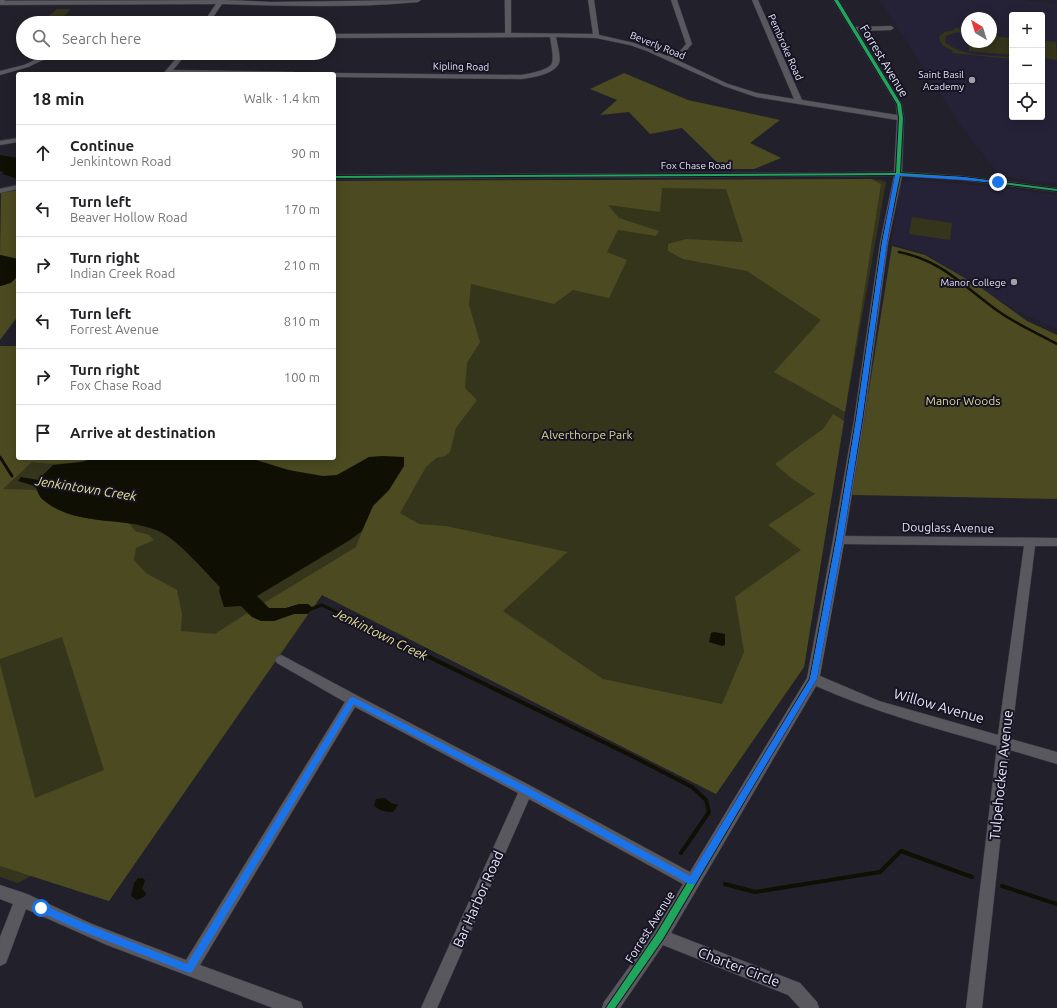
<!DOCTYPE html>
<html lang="en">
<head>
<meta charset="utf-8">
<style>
  :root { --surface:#fff; --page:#f2f2f2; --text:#202124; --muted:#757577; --line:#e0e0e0 }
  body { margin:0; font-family:Ubuntu,sans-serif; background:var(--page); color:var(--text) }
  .controls { position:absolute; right:12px; top:12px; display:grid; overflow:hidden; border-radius:4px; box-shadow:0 2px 10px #0003 }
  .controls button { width:36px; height:36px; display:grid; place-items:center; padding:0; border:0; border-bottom:1px solid var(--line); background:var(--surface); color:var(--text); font:20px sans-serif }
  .compass { position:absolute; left:961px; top:12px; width:36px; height:36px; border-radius:50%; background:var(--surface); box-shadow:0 2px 10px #0003; rotate:322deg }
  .stop { position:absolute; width:12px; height:12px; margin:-9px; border:3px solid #1a73e8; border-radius:50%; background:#fff }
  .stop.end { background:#1a73e8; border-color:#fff; box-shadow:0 1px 4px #0008 }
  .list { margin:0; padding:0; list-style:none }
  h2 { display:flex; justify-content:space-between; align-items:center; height:52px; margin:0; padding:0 16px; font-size:17px }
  h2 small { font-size:13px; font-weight:400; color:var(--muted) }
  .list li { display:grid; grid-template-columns:26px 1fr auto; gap:12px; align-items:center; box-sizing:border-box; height:56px; padding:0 16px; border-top:1px solid var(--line) }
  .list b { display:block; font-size:15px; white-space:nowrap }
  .list p { margin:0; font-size:13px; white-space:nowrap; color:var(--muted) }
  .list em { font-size:13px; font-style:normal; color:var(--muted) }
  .icon { flex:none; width:22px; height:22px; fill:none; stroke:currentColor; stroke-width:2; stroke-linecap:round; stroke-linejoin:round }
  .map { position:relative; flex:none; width:1057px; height:1008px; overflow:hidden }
  .search { position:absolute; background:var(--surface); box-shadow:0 2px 10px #0003; left:16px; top:16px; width:320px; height:44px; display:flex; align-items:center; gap:10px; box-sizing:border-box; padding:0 14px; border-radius:22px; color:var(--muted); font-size:15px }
  .panel { position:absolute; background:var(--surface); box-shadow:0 2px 10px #0003; left:16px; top:72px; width:320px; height:388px; border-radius:4px }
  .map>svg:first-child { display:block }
</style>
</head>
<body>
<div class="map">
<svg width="1057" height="1008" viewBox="0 0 1057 1008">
  <rect width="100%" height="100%" fill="#22202a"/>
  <path fill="#252237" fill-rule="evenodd" d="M 880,0 L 1024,0 L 1057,4 L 1057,184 L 1000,176 L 959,123 ZM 1012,15 L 1042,15 L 1042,117 L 1012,117 ZM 967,18 L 991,18 L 991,42 L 967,42 Z
    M 910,180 L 989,186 L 1057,195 L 1057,329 L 1019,312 L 924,253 L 892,244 L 900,185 Z"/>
  <path fill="#35351c" d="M 57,9 L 71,9 L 61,19 L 46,18 Z
    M 955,28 L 967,29 L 967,32 L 954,33 L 946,36 L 945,42 C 962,57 990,55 1012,57 L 1012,59 L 952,53 L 953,51 C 947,48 939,45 939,37 L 944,32 L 955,30 Z
    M 991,36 L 1012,38 L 1012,55 L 969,51 L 969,42 L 991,42 Z
    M 1042,41 L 1056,42 L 1057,60 L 1042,58 Z
    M 871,179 L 881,180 L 886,182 L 845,412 L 804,667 L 716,794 L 322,595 L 109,901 L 31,876 L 18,883 L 0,877 L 0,346 L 18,346 L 18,458 L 334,458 L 334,181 Z
    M 912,217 L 952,223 L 950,240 L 909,234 Z"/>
  <path fill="#4c4a20" d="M 624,73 L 688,100 L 780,120 L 750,143 L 781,158 L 754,169 L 724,169 L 682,128 L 650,134 L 629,112 L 600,115 L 617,100 L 590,89 Z
    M 871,179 L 881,184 L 845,412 L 774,372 L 821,320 L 747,271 L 683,259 L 668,251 L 668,244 L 686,239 L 743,242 L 726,189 L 662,188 L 660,212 L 608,205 L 619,218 L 659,231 L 656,236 L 618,230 L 607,252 L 627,260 L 609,298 L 573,290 L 554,304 L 471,284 L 469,305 L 480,342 L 467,363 L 465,388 L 477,400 L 456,428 L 450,452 L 445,456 L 436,458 L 426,467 L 400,513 L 419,524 L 446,526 L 568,552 L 564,555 L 503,611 L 603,679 L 722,704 L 744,652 L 735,597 L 801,550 L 768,525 L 815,494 L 791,478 L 775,464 L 824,428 L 833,414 L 844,421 L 804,667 L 716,794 L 322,595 L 313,608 L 308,604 L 299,604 L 286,608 L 269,608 L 264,603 L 356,547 L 362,531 L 373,506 L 389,490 L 369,457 C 359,463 347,473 336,475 C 312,481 273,463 249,458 L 334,458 L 334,181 Z
    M 18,190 L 18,259 L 0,255 L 1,193 Z
    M 892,246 L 925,255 L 980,287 L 1027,321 L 1057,335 L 1057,499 L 852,495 Z
    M 18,275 L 18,316 L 0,340 L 0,286 L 11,283 Z
    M 0,346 L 18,346 L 18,458 L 95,458 C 74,464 54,465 32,462 L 3,489 L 36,490 C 55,519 98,520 129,523 L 135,531 L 149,535 L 154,540 L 136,548 L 134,560 L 146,573 L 177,590 L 182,614 L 181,631 L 215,634 L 247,613 L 252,617 L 274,621 L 294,614 L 308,614 L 109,901 L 0,866 L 0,664 L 35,798 L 104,770 L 62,637 L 0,659 Z"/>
  <path fill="#100f04" d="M 0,155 L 18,158 L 18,179 L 2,174 L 4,172 L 0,171 Z
    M 0,255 L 18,259 C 18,277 18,282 0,286 Z
    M 382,456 L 404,457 L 404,466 L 389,490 L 373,506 L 362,531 L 350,540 L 257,596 L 269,608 L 286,608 L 299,604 L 308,604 L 313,608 L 308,614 L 294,614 L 274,621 L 261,621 L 252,617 L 241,606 L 224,607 L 219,591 L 220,587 C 204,571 177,538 156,530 C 120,516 74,527 42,499 C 38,495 38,490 35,486 L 18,481 L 21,477 L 38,480 L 53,465 L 82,462 L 95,458 L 249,458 L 288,470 L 323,476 L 337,475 L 369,457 Z
    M 714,632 L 725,634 L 725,645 L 722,646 L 709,642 L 711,633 Z
    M 385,798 L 391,803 L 398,805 L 393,812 C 385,812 379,811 374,805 L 376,799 Z
    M 138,878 L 142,878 L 145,880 L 142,889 L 146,893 L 145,896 L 137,900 L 131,896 L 134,883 Z"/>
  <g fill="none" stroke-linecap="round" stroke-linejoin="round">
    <path stroke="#100f04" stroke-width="2.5" d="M 18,216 L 18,218
      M 899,252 C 943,261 963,286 998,311 C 1016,324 1037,333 1057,344"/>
    <path stroke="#100f04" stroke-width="3" d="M 0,457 L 12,476
      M 308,610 L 322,605 L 419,652"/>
    <path stroke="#100f04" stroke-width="4" d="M 417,651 L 632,756 L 692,787 L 706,800 L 709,812 L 681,853
      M 725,884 L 755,892 L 880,872 L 901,851 L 972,877
      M 1002,886 L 1057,904"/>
    <defs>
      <path id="street" d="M 225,0 L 271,2 L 421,0 L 418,2 C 353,8 287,6 222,4 L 209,23 L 203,23 L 216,4 L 0,5 L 0,1 Z
        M 505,0 L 511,0 L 511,33 L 593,34 L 588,0 L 594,0 L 599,35 L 634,43 L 667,56 L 681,50 L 686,44 L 671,0 L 677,0 L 692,44 L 685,52 L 673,58 L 728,84 L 757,93 L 794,99 L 752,0 L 758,0 L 802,100 L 897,115 L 896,104 L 833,0 L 839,0 L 855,27 L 891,26 L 894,28 L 891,30 L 858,31 L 902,104 L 904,118 L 902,172 L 963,176 L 1057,188 L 1057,192 L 963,180 L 902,176 L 888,243 L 864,420 L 845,536 L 1057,538 L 1057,546 L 1035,546 L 1011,739 L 1057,752 L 1057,764 L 1010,750 L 982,1008 L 966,1008 L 997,746 C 935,728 874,712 816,686 L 671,933 L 800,983 L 817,1002 L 819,1008 L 800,1008 L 788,995 L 663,945 L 620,1008 L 602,1008 L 604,1002 L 655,931 L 683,884 L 529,799 L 437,1008 L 421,1008 L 518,793 L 355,707 L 200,965 L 301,1002 L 303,1008 L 273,1008 L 107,945 L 26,909 L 6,963 L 0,966 L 0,937 L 13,904 L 0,899 L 0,885 L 27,894 L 92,924 L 186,960 L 345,702 L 277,663 L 275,660 L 277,657 L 281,655 L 285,657 L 358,696 L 531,786 L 690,872 L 807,678 L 833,540 L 854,420 L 880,243 L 894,176 L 334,179 L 334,175 L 894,172 L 897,120 L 756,97 L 724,86 L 647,51 L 630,45 L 596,38 L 556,37 C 557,44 561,57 559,63 C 555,74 531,78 521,79 L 334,77 L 334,74 L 331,74 L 334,73 L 521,75 C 528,74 550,70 552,63 C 554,56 551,44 550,37 L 329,38 L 329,34 L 505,33 ZM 844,544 L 1024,546 L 998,735 L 879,701 L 820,676 Z
        M 50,53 L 58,53 L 28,67 L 0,75 L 0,71 L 24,65 Z
        M 181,53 L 187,53 L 173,70 L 294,72 L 297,74 L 163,74 Z
        M 18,138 L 18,142 L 0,145 L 0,141 Z
        M 18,185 L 18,189 L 0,193 L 0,189 Z"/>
      <path id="secondary" d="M 0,0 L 5,0 L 3,4 L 0,5 Z"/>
    </defs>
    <use href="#street" stroke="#3e3c45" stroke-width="1"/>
    <use href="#secondary" stroke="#3e3c45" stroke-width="1"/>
    <use href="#street" fill="#59585e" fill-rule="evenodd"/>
    <use href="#secondary" fill="#5d5c61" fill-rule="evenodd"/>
    <defs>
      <path id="cycleway" d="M 834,0 L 838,0 L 901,104 L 903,118 L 900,173 L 963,177 L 1057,189 L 1057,191 L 963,179 L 900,175 L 886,243 L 862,420 L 842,540 L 816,679 L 663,939 L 615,1008 L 606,1008 L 657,933 L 810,679 L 836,540 L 856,420 L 882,243 L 896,175 L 334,178 L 334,176 L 896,173 L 899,118 L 897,104 Z"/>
    </defs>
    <use href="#cycleway" stroke="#161324" stroke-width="2"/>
    <use href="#cycleway" fill="#20a55d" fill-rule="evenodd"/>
  </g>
  <path fill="#1a73e8" d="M 898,174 L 963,177 L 1000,182 L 998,183 L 963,180 L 899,176 L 887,243 L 862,420 L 843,540 L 817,679 L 695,884 L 689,884 L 523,793 L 354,704 L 192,972 L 189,973 L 82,931 L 38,911 L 37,908 L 38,905 L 41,904 L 89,925 L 187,964 L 350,698 L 353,697 L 529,788 L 690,876 L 810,679 L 836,540 L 856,420 L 882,243 L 895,175 Z"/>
  <g fill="#a19fab" stroke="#161324" stroke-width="1.5">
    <circle cx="972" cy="80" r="4"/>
    <circle cx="1014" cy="282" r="4"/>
  </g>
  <g text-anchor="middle" stroke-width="4" stroke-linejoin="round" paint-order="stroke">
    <g font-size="10" fill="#e5e4f1" stroke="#161324">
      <text transform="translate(658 45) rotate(22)" y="4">Beverly Road</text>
      <text transform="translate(786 47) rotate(66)" y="4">Pembroke Road</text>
      <text transform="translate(461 66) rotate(1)" y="4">Kipling Road</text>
      <text x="696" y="169">Fox Chase Road</text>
    </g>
    <g font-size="10" fill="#e5e4f1" stroke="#161324" text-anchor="end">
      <text x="964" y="78">Saint Basil<tspan x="964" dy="12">Academy</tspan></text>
      <text x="1006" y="286">Manor College</text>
    </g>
    <g font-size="12" fill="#e5e4f1" stroke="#161324">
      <text transform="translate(884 61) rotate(59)" y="4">Forrest Avenue</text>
      <text transform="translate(948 528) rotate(1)" y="4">Douglass Avenue</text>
      <text transform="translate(650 927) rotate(-58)" y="4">Forrest Avenue</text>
    </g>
    <g font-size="12" fill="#dbda8a" stroke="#161324">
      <text x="963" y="405">Manor Woods</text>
      <text x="587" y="439">Alverthorpe Park</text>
    </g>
    <g font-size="13" font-style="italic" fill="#e2e191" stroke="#161324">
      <text transform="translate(86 488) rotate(9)" y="5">Jenkintown Creek</text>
      <text transform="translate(381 634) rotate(26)" y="5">Jenkintown Creek</text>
    </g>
    <g font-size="14" fill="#e5e4f1" stroke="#161324">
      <text transform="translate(939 706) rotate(16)" y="5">Willow Avenue</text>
      <text transform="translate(1001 775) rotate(-84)" y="5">Tulpehocken Avenue</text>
      <text transform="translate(478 899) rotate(-66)" y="5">Bar Harbor Road</text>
      <text transform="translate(739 967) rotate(21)" y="5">Charter Circle</text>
    </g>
  </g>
</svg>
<div class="controls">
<button>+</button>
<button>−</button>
<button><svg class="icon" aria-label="locate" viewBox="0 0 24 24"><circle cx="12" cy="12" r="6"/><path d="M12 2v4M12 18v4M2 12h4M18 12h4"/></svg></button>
</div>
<svg class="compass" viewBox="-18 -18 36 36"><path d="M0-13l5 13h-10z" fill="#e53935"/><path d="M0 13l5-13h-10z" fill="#757577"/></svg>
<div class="stop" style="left:41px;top:908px"></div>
<div class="stop end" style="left:998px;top:182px"></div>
<div class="search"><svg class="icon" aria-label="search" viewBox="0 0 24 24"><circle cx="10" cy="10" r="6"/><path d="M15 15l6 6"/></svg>Search here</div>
<section class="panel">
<h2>18 min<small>Walk · 1.4 km</small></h2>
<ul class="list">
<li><svg class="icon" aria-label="ahead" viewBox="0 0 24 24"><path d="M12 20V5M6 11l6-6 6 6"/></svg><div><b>Continue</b><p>Jenkintown Road</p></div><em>90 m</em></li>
<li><svg class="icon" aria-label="left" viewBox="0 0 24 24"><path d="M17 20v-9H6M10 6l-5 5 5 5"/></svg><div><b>Turn left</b><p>Beaver Hollow Road</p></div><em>170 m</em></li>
<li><svg class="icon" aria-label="right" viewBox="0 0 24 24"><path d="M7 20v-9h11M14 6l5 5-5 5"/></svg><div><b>Turn right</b><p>Indian Creek Road</p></div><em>210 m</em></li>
<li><svg class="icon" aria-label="left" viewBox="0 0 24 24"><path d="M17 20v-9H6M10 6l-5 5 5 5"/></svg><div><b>Turn left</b><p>Forrest Avenue</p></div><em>810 m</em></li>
<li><svg class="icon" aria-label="right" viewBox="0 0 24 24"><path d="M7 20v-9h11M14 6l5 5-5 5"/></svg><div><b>Turn right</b><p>Fox Chase Road</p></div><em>100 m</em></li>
<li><svg class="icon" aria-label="arrive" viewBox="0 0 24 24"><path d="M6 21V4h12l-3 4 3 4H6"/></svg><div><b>Arrive at destination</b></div></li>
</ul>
</section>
</div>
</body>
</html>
